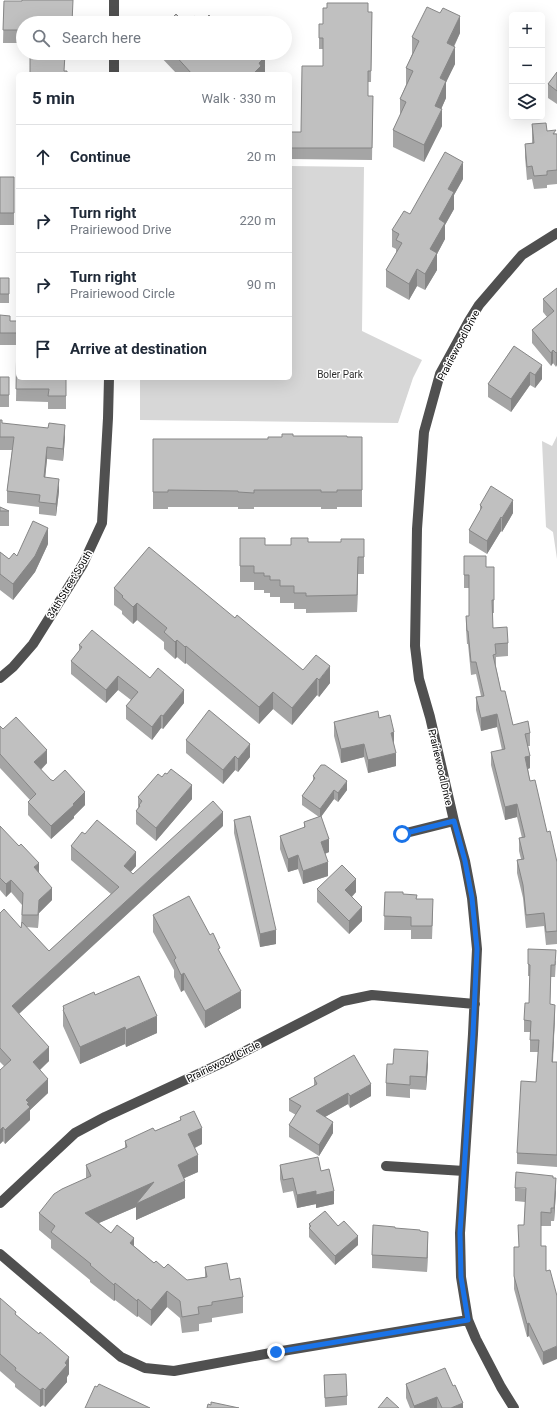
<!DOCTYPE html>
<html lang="en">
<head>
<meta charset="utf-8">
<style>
  :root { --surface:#fff; --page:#f2f2f3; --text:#1f2937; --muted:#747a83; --line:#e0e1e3 }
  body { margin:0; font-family:Roboto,sans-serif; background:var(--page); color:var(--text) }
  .controls { position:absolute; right:12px; top:12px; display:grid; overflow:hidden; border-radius:6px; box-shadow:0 4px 16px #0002 }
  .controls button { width:36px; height:36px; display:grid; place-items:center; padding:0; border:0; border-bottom:1px solid var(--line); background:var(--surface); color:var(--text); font:20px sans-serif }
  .stop { position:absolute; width:12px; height:12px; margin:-9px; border:3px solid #1a73e8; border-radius:50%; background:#fff }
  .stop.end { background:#1a73e8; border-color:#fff; box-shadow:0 1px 4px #0008 }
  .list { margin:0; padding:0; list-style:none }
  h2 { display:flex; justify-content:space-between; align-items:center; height:52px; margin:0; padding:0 16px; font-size:17px }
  h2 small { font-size:13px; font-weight:400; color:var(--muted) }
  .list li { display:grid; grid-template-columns:26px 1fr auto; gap:12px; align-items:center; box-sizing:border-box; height:64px; padding:0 16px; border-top:1px solid var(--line) }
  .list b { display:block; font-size:15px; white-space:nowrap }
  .list p { margin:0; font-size:13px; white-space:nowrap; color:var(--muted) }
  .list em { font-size:13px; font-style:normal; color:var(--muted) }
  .icon { flex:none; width:22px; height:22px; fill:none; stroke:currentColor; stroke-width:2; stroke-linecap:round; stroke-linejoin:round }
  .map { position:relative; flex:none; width:557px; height:1408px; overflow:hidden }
  .search { position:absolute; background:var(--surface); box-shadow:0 4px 16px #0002; left:16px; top:16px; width:276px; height:44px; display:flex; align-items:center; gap:10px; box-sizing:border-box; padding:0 14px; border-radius:22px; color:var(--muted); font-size:15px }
  .panel { position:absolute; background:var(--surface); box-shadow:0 4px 16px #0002; left:16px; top:72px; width:276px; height:308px; border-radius:6px }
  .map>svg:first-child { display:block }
</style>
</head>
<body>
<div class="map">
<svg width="557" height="1408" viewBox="0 0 557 1408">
  <rect width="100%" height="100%" fill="#fff"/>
  <path fill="#d7d7d7" d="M 290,166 L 364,167 L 362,331 L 422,360 L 413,378 L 398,423 L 140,420 L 140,378 L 290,378 Z
    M 557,436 L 557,559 L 553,532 L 546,527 L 542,441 L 552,446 Z"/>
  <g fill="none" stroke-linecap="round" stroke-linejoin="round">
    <path stroke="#505050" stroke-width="10" d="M 114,23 L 114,0
      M 114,74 L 114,53
      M 0,678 L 13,667 L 33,644 L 83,564 L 102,523 L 108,418 L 109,378
      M 402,834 L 454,821
      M 386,1166 L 464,1171
      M 0,1203 L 75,1133 L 105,1117 L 224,1062 L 343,1001 L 372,995 L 475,1004
      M 0,1254 L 121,1357 L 145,1368 L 174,1371 L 276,1352 L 468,1320
      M 514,1408 L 501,1387 L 476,1339 L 468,1320 L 461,1277 L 460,1233 L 473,1034 L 477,949 L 472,898 L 465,861 L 454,821 L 430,717 L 419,679 L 415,646 L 417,529 L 424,432 L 440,374 L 469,321 L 479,305 L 522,255 L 557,233"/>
  </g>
  <path fill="#a5a5a5" d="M 4,1 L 23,23 L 23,43 L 3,43 Z
    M 368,12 L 372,12 L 371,82 L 368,82 L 368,96 L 373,96 L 372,160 L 290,159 L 290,132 L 301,132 L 323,66 L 323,49 L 319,49 L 319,24 L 323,24 Z
    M 460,33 L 454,47 L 455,64 L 446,81 L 446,98 L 441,109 L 442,126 L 424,162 L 393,147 L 393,130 L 400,116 L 400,99 L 406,85 L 406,68 L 412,54 L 412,37 Z
    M 157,53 L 261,53 L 265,74 L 177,74 Z
    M 557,72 L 557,104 L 548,98 L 548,84 Z
    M 532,124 L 547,131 L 557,134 L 557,184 L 547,185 L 547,188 L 534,189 L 532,179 L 527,180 L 525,157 L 525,144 L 532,143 Z
    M 0,177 L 14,177 L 14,225 L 0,225 Z
    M 463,179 L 454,195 L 454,209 L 445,225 L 445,239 L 437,254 L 437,270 L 425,290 L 417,286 L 409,300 L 386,287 L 386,270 L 396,253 L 396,249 L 392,247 L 392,230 L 410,214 Z
    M 0,278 L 9,278 L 9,303 L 0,303 Z
    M 557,288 L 556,367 L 553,363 L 551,366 L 532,343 L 532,330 L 547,317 L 543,312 L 543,299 Z
    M 0,315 L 10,321 L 18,321 L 18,378 L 66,378 L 66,409 L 48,409 L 48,402 L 16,401 L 17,345 L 0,345 Z
    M 514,346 L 542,379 L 535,388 L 530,385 L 511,412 L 488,397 L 488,384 Z
    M 0,377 L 9,377 L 9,407 L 0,407 Z
    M 0,420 L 2,423 L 65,437 L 63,461 L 47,459 L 45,477 L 59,491 L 56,516 L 39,514 L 39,507 L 7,503 L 7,491 L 12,450 L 0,450 Z
    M 293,436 L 362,437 L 362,507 L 337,507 L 337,509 L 321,509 L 321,507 L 254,507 L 254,509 L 238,509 L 238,507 L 168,507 L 168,509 L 153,509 L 153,439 L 268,439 Z
    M 480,505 L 513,513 L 502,532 L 501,531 L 487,554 L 469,543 L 469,530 L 480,511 Z
    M 0,507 L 9,511 L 9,526 L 0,526 Z
    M 240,538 L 265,545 L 291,545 L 308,542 L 341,542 L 364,539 L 364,574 L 358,574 L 357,612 L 306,613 L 306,609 L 294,609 L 294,603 L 280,603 L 280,597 L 270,597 L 270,593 L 264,593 L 264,590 L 254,590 L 254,582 L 240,582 Z
    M 48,544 L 35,572 L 13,600 L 0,590 L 0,552 L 9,559 Z
    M 464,556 L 486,567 L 494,567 L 494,613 L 492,613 L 493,628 L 508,643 L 508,656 L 496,657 L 496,667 L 501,691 L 513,725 L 530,733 L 530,746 L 528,746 L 530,768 L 528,769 L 530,781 L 557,862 L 557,944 L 546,945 L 544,926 L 526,928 L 523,898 L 517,873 L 517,860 L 521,859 L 519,851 L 519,838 L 522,838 L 517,817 L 505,820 L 491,765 L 491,752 L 502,750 L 497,727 L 481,731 L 476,710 L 476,697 L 481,696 L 476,674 L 471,675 L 468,644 L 467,644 L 466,629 L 466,616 L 469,616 L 469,588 L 464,588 Z
    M 114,588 L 235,618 L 303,670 L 330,683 L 319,697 L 317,695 L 292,725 L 273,709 L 259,724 L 186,663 L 185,664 L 177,657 L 175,659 L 164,649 L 164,642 L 137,620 L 133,624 L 122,614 L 122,611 L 114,605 Z
    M 79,645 L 150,678 L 184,703 L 163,729 L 161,728 L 152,740 L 126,719 L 126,706 L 131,700 L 118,690 L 106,703 L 71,674 L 71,661 L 79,651 Z
    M 379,718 L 394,744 L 396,766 L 368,773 L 364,757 L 341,763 L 334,736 L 334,722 Z
    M 0,726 L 3,729 L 47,763 L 41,770 L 51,780 L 85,805 L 74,816 L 74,818 L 51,839 L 28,815 L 28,802 L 30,800 L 0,768 Z
    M 186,740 L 250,757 L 238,772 L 235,770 L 223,784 L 186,753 Z
    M 313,776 L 347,790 L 338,802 L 334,799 L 321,817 L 329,852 L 325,854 L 328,876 L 303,884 L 298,869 L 288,872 L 280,849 L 280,836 L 304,828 L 304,822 L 319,817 L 302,805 L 302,796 L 313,781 Z
    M 162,777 L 192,799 L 156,841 L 136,824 L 136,811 L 138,808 L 138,797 Z
    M 234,820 L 276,944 L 260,947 L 234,833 Z
    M 0,826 L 39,873 L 52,900 L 39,913 L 38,928 L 26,927 L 49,951 L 111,894 L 71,860 L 71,846 L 85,834 L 136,866 L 130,872 L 133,874 L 223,826 L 19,1014 L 49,1061 L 40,1070 L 48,1093 L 30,1110 L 30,1120 L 5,1144 L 3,1141 L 0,1144 L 4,1066 L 0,1062 L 0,913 L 21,928 L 22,905 L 11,892 L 6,897 L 0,890 Z
    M 317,889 L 356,892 L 352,897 L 362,921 L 349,934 L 317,902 Z
    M 385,892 L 403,894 L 417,899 L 433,912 L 432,939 L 411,939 L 411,930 L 384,930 Z
    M 153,915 L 220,953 L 241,1008 L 205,1028 L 184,990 L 181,992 L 174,977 L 174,970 L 153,932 Z
    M 556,961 L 555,977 L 551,977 L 550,1004 L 555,1016 L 553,1062 L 557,1062 L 557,1167 L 517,1164 L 517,1153 L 536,1082 L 538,1052 L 530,1052 L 530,1032 L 524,1032 L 524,1020 L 529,1003 L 530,976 L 528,976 L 528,964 Z
    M 95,995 L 157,1033 L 126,1047 L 125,1044 L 80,1064 L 63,1026 L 63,1006 Z
    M 393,1064 L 428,1064 L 426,1090 L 410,1089 L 410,1098 L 386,1096 L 386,1083 Z
    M 314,1078 L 371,1096 L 350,1108 L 348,1104 L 325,1117 L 333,1133 L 319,1156 L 289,1137 L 289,1125 L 296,1115 L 289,1111 L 289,1099 L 314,1086 Z
    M 180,1117 L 202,1144 L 195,1148 L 198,1172 L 184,1178 L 185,1198 L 136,1220 L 136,1207 L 99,1223 L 111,1233 L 134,1246 L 154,1263 L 187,1280 L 205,1277 L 205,1267 L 230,1280 L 243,1297 L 243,1313 L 212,1318 L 212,1322 L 199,1324 L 199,1331 L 182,1333 L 180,1318 L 167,1307 L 151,1326 L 138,1316 L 137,1317 L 115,1300 L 114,1301 L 90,1282 L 90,1280 L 51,1248 L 51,1240 L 39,1230 L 39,1213 L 86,1178 L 86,1165 L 125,1148 L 125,1141 L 155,1131 L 180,1120 Z
    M 280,1165 L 321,1171 L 334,1204 L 316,1208 L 316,1204 L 297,1208 L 293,1191 L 283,1193 L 280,1179 Z
    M 515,1188 L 556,1191 L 554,1221 L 551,1221 L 551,1226 L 541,1226 L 541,1246 L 546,1246 L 543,1365 L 529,1336 L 527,1337 L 514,1289 L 514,1247 L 519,1247 L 524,1225 L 525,1202 L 515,1201 Z
    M 309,1224 L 338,1226 L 358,1245 L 335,1265 L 309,1237 Z
    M 395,1228 L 428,1245 L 427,1272 L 372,1268 L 372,1255 Z
    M 0,1298 L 16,1315 L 69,1374 L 67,1377 L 67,1382 L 45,1407 L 43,1405 L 40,1407 L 15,1387 L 15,1384 L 0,1371 Z
    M 324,1375 L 347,1396 L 347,1405 L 325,1407 Z
    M 406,1384 L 453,1386 L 463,1408 L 410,1408 L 406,1398 Z"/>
  <path fill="#868686" d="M 460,16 L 460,33 L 447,60 L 447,43 Z
    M 455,47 L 455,64 L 440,95 L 440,78 Z
    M 265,57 L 265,74 L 253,74 L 259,63 Z
    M 446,81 L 446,98 L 435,123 L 435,106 Z
    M 442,109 L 442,126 L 424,162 L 424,145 Z
    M 463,162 L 463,179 L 454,195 L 454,209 L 445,225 L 445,239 L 437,254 L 437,270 L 425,290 L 425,274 L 430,249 L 448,189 Z
    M 417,269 L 417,286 L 409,300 L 409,284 Z
    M 553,350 L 553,363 L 551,366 L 551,353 Z
    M 557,352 L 557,365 L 556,367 L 556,353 Z
    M 542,365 L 542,379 L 535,388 L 535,375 Z
    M 530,372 L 530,385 L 511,412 L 511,399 Z
    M 65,425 L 65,437 L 63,461 L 63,449 Z
    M 47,447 L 47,459 L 44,490 L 44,477 Z
    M 59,479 L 59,491 L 56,516 L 56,504 Z
    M 513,500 L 513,513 L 502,532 L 502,518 Z
    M 501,517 L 501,531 L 487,554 L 487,541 Z
    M 48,528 L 48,544 L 35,572 L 13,600 L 13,584 Z
    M 358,557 L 358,574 L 357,612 L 357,595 Z
    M 137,603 L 137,620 L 133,624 L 133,607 Z
    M 177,640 L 177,657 L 175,659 L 175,642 Z
    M 186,646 L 186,663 L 185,664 L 185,647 Z
    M 330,666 L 330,683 L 319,697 L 319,680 Z
    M 118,676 L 118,690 L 106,703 L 106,690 Z
    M 317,678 L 317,695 L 292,725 L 292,708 Z
    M 184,690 L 184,703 L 163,729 L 163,716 Z
    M 273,692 L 273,709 L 259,724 L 259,707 Z
    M 497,714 L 497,727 L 481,731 L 481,718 Z
    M 161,715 L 161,728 L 152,740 L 152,727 Z
    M 394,732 L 394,745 L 391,733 Z
    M 250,744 L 250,757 L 238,772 L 238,759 Z
    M 364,744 L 364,757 L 341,763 L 341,749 Z
    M 47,750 L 47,763 L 34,776 L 34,762 Z
    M 396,753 L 396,766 L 368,773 L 368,760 Z
    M 235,756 L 235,770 L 223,784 L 223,770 Z
    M 530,756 L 530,768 L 525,770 L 525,757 Z
    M 347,781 L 347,790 L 338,802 L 338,793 Z
    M 192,785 L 192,799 L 156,841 L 156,828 Z
    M 334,790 L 334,799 L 320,818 L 320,809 Z
    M 85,792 L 85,805 L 74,816 L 74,818 L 51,839 L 51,826 Z
    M 517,804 L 517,817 L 505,820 L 505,807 Z
    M 223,812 L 223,826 L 12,1020 L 12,1006 Z
    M 329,839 L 329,852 L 321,855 L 321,842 Z
    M 136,852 L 136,866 L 124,880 L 124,866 Z
    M 298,855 L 298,869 L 288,872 L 288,859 Z
    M 328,862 L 328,876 L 303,884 L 303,871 Z
    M 39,863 L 39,875 L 34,867 Z
    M 356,879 L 356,892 L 345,903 L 345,890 Z
    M 11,880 L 11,892 L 6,897 L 6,884 Z
    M 52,888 L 52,900 L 39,913 L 38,928 L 39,900 Z
    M 362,907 L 362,921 L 349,934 L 349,921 Z
    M 276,930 L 276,944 L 260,947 L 260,934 Z
    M 184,973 L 184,990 L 181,992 L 181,975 Z
    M 241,991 L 241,1008 L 205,1028 L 205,1011 Z
    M 555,1005 L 555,1016 L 552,1073 L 552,1062 Z
    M 157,1016 L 157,1033 L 126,1047 L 126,1030 Z
    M 125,1027 L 125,1044 L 80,1064 L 80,1047 Z
    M 49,1047 L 49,1061 L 33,1076 L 33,1062 Z
    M 428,1051 L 428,1064 L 426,1090 L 426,1077 Z
    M 48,1079 L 48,1093 L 30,1110 L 30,1120 L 5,1144 L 5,1130 L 26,1100 Z
    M 371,1084 L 371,1096 L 350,1108 L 350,1096 Z
    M 348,1093 L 348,1104 L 316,1122 L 316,1111 Z
    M 333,1122 L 333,1133 L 319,1156 L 319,1145 Z
    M 3,1127 L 3,1141 L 0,1144 L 0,1130 Z
    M 202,1128 L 202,1144 L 188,1151 L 188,1134 Z
    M 198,1155 L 198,1172 L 178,1181 L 178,1165 Z
    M 556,1178 L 556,1191 L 554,1221 L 554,1208 Z
    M 185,1181 L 185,1198 L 136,1220 L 136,1207 L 85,1229 L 85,1213 L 154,1182 Z
    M 316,1191 L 316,1204 L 297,1208 L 297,1195 Z
    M 334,1191 L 334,1204 L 316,1208 L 316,1195 Z
    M 428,1232 L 428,1245 L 427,1272 L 427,1258 Z
    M 358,1236 L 358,1245 L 335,1265 L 335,1256 Z
    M 134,1238 L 134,1255 L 130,1243 Z
    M 115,1283 L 115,1300 L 114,1301 L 114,1285 Z
    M 167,1291 L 167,1307 L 151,1326 L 151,1310 Z
    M 138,1299 L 138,1316 L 137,1317 L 137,1301 Z
    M 529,1323 L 529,1336 L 527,1337 L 527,1324 Z
    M 557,1346 L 557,1359 L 543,1365 L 543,1352 Z
    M 69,1357 L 69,1374 L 67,1377 L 67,1382 L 45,1407 L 45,1390 Z
    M 43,1388 L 43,1405 L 40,1407 L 40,1390 Z
    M 437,1397 L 437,1408 L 414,1408 L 414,1406 Z
    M 463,1403 L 463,1408 L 451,1408 Z"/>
  <path fill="#c0c0c0" stroke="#868686" d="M 22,0 L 73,0 L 72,23 L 23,23 L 23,30 L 3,30 L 4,1 L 22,1 Z
    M 327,3 L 368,3 L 368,12 L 372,12 L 371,71 L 368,71 L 368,96 L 373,96 L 372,148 L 290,148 L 290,132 L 301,132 L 302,66 L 323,66 L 323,38 L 319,38 L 319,24 L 323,24 L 323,8 L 327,8 Z
    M 427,7 L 440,13 L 443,8 L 460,16 L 447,43 L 455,47 L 440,78 L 446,81 L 435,106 L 442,109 L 424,145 L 393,130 L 406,102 L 400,99 L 413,71 L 406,68 L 419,41 L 412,37 Z
    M 176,14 L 185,23 L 167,23 Z
    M 209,15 L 216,23 L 187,23 L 195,16 L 201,23 Z
    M 30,53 L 65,54 L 64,71 L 67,71 L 67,74 L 34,74 L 34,73 L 30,73 Z
    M 173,53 L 261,53 L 265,57 L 259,63 L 261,66 L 253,74 L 192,74 Z
    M 557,72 L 557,91 L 548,84 Z
    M 546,123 L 547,131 L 556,130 L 553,134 L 557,134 L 557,170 L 547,171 L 547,175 L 534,176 L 532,166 L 527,167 L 525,144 L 534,143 L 532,124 Z
    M 445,152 L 463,162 L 448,189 L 454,192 L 439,219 L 445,223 L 430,249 L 437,253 L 425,274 L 417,269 L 409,284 L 386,270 L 402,243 L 396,240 L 399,234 L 392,230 L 404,211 L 410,214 Z
    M 0,177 L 14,177 L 14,213 L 0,213 Z
    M 0,278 L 9,278 L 9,294 L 0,294 Z
    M 557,288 L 557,352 L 556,353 L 553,350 L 551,353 L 532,330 L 554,311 L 543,299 Z
    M 0,315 L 10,316 L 10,321 L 18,321 L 18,378 L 66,378 L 66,396 L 48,396 L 49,389 L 16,389 L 17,333 L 0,333 Z
    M 514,346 L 542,365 L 535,375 L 530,372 L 511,399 L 488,384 Z
    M 0,377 L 9,377 L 9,395 L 0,395 Z
    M 0,420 L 2,420 L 2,423 L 48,428 L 49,423 L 65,425 L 63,449 L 47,447 L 44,477 L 59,479 L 56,504 L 39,502 L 40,495 L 7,491 L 14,437 L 0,437 Z
    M 282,434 L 293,434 L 293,436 L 347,436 L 347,437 L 362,437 L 362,490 L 337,490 L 337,492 L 321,492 L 321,490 L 254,490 L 254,493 L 238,492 L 238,491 L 168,490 L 168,492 L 153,492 L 153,439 L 268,439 L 268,437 L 282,437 Z
    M 491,486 L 513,500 L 502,518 L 501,517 L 487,541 L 469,530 L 482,507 L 480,505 Z
    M 0,507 L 9,511 L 0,511 Z
    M 33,521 L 48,528 L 35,556 L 13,584 L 0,574 L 0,552 L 9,559 L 14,553 L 17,556 Z
    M 240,538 L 265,538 L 265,545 L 291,545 L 291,538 L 308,538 L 308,542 L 341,542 L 341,539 L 364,539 L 364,557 L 358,557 L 357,595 L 306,596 L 306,593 L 294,593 L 294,586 L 280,586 L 280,580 L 270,580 L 270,576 L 264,576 L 264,573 L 254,573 L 254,566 L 240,566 Z
    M 149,547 L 235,618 L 237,615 L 303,670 L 316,655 L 330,666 L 319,680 L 317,678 L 292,708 L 273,692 L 259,707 L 186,646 L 185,647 L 177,640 L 175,642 L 164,632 L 167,628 L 137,603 L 133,607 L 122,597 L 123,596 L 114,588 Z
    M 464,556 L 486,556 L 486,567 L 494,567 L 494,600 L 492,600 L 493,628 L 507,627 L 508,643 L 495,644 L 496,654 L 493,655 L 501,691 L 505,691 L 513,725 L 528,721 L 530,733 L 525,734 L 530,756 L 525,757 L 530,781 L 535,780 L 547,832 L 550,831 L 557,862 L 557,931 L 546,932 L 544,913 L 526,915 L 523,885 L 517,860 L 524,859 L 519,838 L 525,837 L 517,804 L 505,807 L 491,752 L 505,749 L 497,714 L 481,718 L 476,697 L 484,696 L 476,662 L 471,662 L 468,631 L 467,631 L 466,616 L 469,616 L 469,575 L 464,575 Z
    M 92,630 L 150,678 L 158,668 L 184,690 L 163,716 L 161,715 L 152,727 L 126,706 L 138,692 L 118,676 L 106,690 L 71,661 L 82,647 L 79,645 Z
    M 209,710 L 250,744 L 238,759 L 235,756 L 223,770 L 186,740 Z
    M 378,711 L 379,718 L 390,715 L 394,732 L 391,733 L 396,753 L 368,760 L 364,744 L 341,749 L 334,722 Z
    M 16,717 L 47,750 L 34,762 L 51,780 L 52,780 L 53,781 L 65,770 L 85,792 L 73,804 L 74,805 L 51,826 L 28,802 L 36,794 L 0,754 L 0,726 L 3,729 Z
    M 321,765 L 325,765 L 347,781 L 338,793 L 334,790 L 320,809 L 302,796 L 315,778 L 313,776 Z
    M 171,769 L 192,785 L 156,828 L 136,811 L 140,806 L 139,805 L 142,801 L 138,797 L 158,774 L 162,777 L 165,773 L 167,774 Z
    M 213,801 L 223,812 L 12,1006 L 49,1047 L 33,1062 L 48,1079 L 26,1100 L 29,1103 L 27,1104 L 30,1107 L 5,1130 L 3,1127 L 0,1130 L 0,1070 L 11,1060 L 0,1048 L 0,913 L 4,909 L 21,928 L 22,922 L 49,951 L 119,887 L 71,846 L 82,832 L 85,834 L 97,820 L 136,852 L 124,866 L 133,874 Z
    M 250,816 L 276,930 L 260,934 L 234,820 Z
    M 321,816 L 329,839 L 321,842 L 328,862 L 303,871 L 298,855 L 288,859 L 280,836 L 305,827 L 304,822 Z
    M 0,826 L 19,846 L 21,844 L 39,863 L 34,867 L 52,888 L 39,900 L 38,915 L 22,915 L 23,893 L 11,880 L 6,884 L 0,878 Z
    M 342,865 L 356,879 L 345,890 L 362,907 L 349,921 L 317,889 Z
    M 385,892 L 403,892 L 403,894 L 417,895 L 416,899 L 433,899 L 432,926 L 411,926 L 411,917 L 384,916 Z
    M 189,896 L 210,935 L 213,933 L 220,948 L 218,949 L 241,991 L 205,1011 L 184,973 L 181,975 L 174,960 L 176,958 L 153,915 Z
    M 528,949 L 556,950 L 555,965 L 551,965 L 550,1004 L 555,1005 L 552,1062 L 557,1062 L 557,1155 L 517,1153 L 521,1081 L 536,1082 L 539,1040 L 530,1040 L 531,1021 L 524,1020 L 525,1003 L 529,1003 L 530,965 L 528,964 Z
    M 139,976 L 157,1016 L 126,1030 L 125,1027 L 80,1047 L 63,1010 L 64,1009 L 63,1006 L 94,992 L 95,995 Z
    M 394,1049 L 428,1051 L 426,1077 L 410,1076 L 410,1085 L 386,1083 L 387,1064 L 393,1064 Z
    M 354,1055 L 371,1084 L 350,1096 L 348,1093 L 316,1111 L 333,1122 L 319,1145 L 289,1125 L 301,1106 L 289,1099 L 317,1084 L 314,1078 Z
    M 194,1111 L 202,1128 L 188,1134 L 198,1155 L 178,1165 L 185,1181 L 136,1204 L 154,1182 L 85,1213 L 111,1233 L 117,1225 L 134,1238 L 130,1243 L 154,1263 L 156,1261 L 164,1268 L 168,1264 L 187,1280 L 207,1277 L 205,1267 L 227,1263 L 230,1280 L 240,1278 L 243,1297 L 212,1302 L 212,1305 L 198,1307 L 199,1314 L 182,1317 L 180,1301 L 167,1291 L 151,1310 L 138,1299 L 137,1301 L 115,1283 L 114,1285 L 90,1265 L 91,1264 L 51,1232 L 55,1226 L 39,1213 L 54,1194 L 62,1189 L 91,1176 L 86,1165 L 127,1147 L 125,1141 L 153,1128 L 155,1131 L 181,1120 L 180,1117 Z
    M 318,1157 L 321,1171 L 329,1169 L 334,1191 L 316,1195 L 316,1191 L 297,1195 L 293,1178 L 283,1180 L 280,1165 Z
    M 516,1172 L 553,1176 L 553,1178 L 556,1178 L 554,1208 L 551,1208 L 551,1213 L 541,1212 L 541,1246 L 546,1246 L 546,1271 L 550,1270 L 557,1296 L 557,1346 L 543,1352 L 529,1323 L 527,1324 L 514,1276 L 514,1247 L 519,1247 L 518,1225 L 524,1225 L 526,1188 L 515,1188 Z
    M 325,1211 L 338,1226 L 344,1221 L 358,1236 L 335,1256 L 309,1228 L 311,1226 L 309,1224 Z
    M 373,1225 L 395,1227 L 395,1228 L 420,1230 L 420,1231 L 428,1232 L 427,1258 L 372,1255 Z
    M 0,1298 L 16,1312 L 15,1314 L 39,1334 L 40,1332 L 69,1357 L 65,1363 L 67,1365 L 45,1390 L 43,1388 L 40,1390 L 15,1370 L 16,1368 L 0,1354 Z
    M 445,1368 L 453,1386 L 455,1385 L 463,1403 L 451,1408 L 442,1408 L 437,1397 L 414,1406 L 406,1384 Z
    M 346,1374 L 347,1396 L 325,1398 L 324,1375 Z
    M 99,1384 L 150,1408 L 85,1408 L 95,1386 L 97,1387 Z
    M 387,1397 L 399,1408 L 378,1408 Z
    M 211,1402 L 239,1408 L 207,1408 L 208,1404 L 211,1405 Z"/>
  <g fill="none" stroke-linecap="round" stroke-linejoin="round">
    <path stroke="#1a73e8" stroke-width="5" d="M 276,1352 L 468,1320 L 461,1277 L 460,1233 L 473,1034 L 477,949 L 472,898 L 465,861 L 454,821 L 402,834"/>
  </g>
  <g text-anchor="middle" stroke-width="3" stroke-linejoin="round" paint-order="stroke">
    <g font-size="10" fill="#000" stroke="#fff">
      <text transform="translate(458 345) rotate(-62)" y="4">Prairiewood Drive</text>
      <text transform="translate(69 584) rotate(-59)" y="4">34th Street South</text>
      <text transform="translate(441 767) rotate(77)" y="4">Prairiewood Drive</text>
      <text transform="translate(223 1061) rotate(-26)" y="4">Prairiewood Circle</text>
    </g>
    <g font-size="10" fill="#2e2e2e" stroke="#fff">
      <text x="340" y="378">Boler Park</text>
    </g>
  </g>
</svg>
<div class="controls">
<button>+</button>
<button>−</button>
<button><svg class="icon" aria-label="layers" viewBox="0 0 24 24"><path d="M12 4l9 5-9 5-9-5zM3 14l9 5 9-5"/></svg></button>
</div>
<div class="stop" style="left:402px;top:834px"></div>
<div class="stop end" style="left:276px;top:1352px"></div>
<div class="search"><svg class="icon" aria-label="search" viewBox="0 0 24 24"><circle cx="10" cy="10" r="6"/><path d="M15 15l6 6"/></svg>Search here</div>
<section class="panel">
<h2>5 min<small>Walk · 330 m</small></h2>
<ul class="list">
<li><svg class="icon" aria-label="ahead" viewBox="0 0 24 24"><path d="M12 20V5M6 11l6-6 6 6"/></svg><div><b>Continue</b></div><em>20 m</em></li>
<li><svg class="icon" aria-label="right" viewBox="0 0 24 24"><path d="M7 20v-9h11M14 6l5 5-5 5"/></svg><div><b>Turn right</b><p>Prairiewood Drive</p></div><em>220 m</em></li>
<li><svg class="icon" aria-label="right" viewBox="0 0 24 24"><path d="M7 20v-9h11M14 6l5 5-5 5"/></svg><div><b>Turn right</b><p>Prairiewood Circle</p></div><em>90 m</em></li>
<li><svg class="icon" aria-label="arrive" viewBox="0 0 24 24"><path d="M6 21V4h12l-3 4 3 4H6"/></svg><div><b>Arrive at destination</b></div></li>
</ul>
</section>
</div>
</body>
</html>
